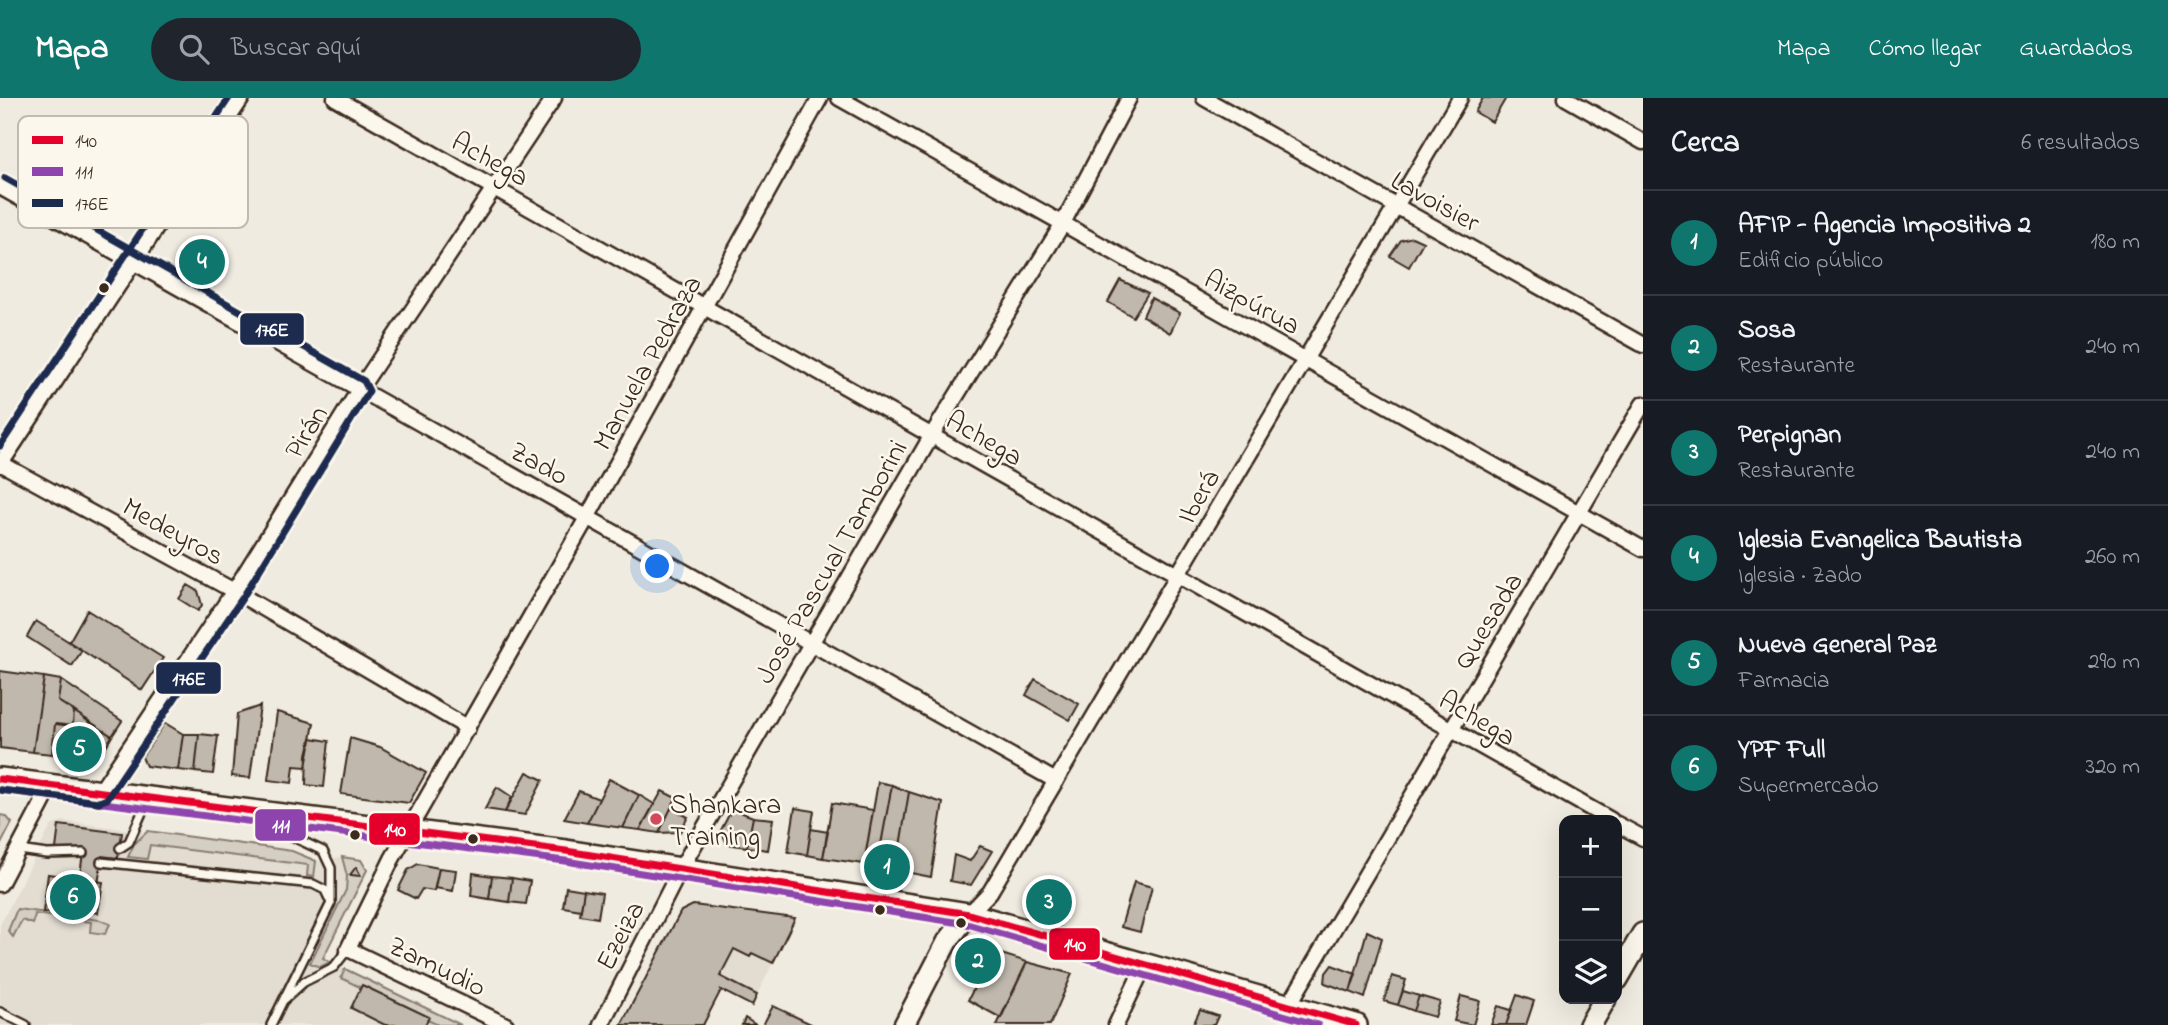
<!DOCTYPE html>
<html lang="es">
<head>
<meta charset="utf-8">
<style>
  :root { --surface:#171b24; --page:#20242c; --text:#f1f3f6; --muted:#9ea1a6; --line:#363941; --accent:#0f766e }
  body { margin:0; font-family:"Indie Flower",sans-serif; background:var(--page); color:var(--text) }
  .controls { position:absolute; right:21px; bottom:21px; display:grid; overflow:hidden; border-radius:14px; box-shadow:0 7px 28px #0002 }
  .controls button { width:63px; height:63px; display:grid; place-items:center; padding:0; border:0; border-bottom:2px solid var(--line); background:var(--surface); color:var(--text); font:35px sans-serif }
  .you { position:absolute; left:658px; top:469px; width:24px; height:24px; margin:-18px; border:5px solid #fff; border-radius:50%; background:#1a73e8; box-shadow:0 0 0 10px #1a73e833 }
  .badge { display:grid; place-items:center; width:46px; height:46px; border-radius:50%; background:var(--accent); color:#fff; font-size:23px; font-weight:700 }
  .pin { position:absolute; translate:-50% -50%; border:4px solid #fff; box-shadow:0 2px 7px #0006 }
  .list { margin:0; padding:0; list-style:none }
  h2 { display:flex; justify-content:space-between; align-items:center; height:91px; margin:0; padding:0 28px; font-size:30px }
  h2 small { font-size:23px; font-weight:400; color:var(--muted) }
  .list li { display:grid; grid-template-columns:46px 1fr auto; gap:21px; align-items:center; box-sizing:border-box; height:105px; padding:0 28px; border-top:2px solid var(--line) }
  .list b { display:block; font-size:26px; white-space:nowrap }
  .list p { margin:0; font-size:23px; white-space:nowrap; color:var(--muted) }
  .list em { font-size:23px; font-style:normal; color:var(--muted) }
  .icon { flex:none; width:38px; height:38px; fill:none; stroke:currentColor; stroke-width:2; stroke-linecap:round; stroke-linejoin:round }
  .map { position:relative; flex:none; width:1643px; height:927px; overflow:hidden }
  header { display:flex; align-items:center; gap:42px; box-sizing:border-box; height:98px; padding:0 35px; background:var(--accent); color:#fff }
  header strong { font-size:33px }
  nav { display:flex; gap:38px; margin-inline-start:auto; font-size:24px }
  .search { width:490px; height:63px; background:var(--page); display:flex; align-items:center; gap:18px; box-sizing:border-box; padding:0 24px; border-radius:38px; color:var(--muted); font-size:26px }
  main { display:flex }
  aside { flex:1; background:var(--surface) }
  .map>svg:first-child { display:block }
</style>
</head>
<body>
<header>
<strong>Mapa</strong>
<div class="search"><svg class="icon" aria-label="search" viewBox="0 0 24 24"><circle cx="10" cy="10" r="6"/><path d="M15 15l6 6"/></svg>Buscar aquí</div>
<nav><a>Mapa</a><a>Cómo llegar</a><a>Guardados</a></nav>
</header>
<main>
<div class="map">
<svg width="1643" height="927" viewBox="0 0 1643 927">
  <rect width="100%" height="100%" fill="#f0ebe0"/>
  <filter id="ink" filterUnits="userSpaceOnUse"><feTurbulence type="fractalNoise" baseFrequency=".0143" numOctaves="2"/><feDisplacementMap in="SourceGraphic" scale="14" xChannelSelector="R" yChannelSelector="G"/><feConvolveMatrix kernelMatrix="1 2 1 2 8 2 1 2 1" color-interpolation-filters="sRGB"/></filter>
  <g filter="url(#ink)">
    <path fill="#e2dcd1" d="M 62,723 L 292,753 L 316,763 L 342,759 L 361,762 L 367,772 L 323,861 L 461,927 L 0,927 L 0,827 L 51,728 Z
      M 693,807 L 795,820 L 757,897 L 663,848 L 681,813 Z"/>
    <path fill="#d5cec3" stroke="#887c70" stroke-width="2" d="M 0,717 L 6,718 L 12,725 L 0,748 Z
      M 148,733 L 292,753 L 316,763 L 314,779 L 307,778 L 308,767 L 150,747 L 147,761 L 128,759 L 134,746 Z
      M 342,759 L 361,762 L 367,772 L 323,860 L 330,864 L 320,869 L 310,865 L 346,792 L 347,778 Z
      M 17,811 L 100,822 L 110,826 L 105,836 L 90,834 L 91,824 L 35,816 L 33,826 L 22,822 L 13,839 L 8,833 Z
      M 345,871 L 461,927 L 438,927 L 341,880 Z"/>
    <path fill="#c0b8ad" stroke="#3b2a1e" stroke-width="2" d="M 1483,0 L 1506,0 L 1492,24 L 1475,14 Z
      M 1412,139 L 1423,144 L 1409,169 L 1390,158 L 1401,142 Z
      M 202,145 L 217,156 L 202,181 L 187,172 Z
      M 1120,182 L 1148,195 L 1133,219 L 1108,204 Z
      M 1151,200 L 1180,215 L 1170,235 L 1143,218 Z
      M 188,487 L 198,493 L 202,507 L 198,513 L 179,501 Z
      M 87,512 L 163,560 L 142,592 L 69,544 Z
      M 36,523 L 82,552 L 72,568 L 27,539 Z
      M 0,573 L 44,579 L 33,654 L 0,650 Z
      M 44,579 L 61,582 L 58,603 L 74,613 L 73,628 L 55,626 L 52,656 L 33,654 Z
      M 1035,581 L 1079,606 L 1070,622 L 1026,597 Z
      M 61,582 L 122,623 L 112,638 L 58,603 Z
      M 260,608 L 250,680 L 232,678 L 237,616 Z
      M 74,613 L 89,624 L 85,660 L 70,658 Z
      M 277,614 L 314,625 L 306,669 L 294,668 L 292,685 L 268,682 Z
      M 89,624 L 112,638 L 102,655 L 90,661 L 85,660 Z
      M 165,625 L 183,636 L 178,672 L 146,668 L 142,659 Z
      M 55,626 L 73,628 L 70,658 L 52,656 Z
      M 183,636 L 199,636 L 195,674 L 178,672 Z
      M 199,636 L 218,638 L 213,676 L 195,674 Z
      M 311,640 L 329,643 L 324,689 L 306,687 L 307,657 Z
      M 350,640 L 380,649 L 426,675 L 409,705 L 341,696 Z
      M 527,674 L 543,682 L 525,717 L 505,714 Z
      M 609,681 L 639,697 L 623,730 L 587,725 Z
      M 878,684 L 892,687 L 877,768 L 864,766 Z
      M 892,687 L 909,694 L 896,772 L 877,768 Z
      M 497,689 L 512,699 L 505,714 L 485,711 Z
      M 579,693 L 599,701 L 587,725 L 564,721 Z
      M 662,693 L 676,700 L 659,735 L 640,732 Z
      M 909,694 L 943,705 L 931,779 L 896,772 Z
      M 639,697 L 654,706 L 640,732 L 623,730 Z
      M 832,705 L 873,712 L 864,766 L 823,760 Z
      M 671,710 L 688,719 L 680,734 L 659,735 Z
      M 795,710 L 814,713 L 807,757 L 788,754 Z
      M 732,711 L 753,719 L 747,749 L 727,746 L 721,732 Z
      M 753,719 L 773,721 L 768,752 L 747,749 Z
      M 59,727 L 122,735 L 118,760 L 102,758 L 98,787 L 79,784 L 83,755 L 56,751 Z
      M 811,731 L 828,734 L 823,760 L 807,757 Z
      M 980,748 L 992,753 L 971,787 L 950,783 L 954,757 L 970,763 Z
      M 418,766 L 439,770 L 434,793 L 422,791 L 416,801 L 398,792 L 408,772 Z
      M 356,769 L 361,778 L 350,777 Z
      M 439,770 L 456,772 L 453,793 L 435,790 Z
      M 473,775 L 492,778 L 489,801 L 471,798 Z
      M 48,776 L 103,784 L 98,815 L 83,813 L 82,820 L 43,814 Z
      M 492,778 L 512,780 L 509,804 L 489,801 Z
      M 512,780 L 530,783 L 526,806 L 509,804 Z
      M 1134,784 L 1152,789 L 1140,834 L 1121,829 Z
      M 566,789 L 584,792 L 581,812 L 563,809 Z
      M 584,792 L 602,795 L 598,820 L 580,817 Z
      M 693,807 L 795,820 L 773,865 L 752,855 L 750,859 L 734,851 L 720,878 L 757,897 L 752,908 L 721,892 L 703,927 L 621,927 L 681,813 Z
      M 1367,833 L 1382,840 L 1365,900 L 1350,894 Z
      M 983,849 L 992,853 L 979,880 L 964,872 L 972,854 Z
      M 992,853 L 1027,864 L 1001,920 L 968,902 Z
      M 1027,864 L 1072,876 L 1050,927 L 997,927 Z
      M 1332,867 L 1356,876 L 1350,894 L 1325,885 L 1326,875 Z
      M 1392,878 L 1406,882 L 1398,907 L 1384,903 Z
      M 362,887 L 429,919 L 425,927 L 385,927 L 351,910 Z
      M 1403,893 L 1419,898 L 1414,913 L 1398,907 Z
      M 1517,897 L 1534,903 L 1526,927 L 1506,927 Z
      M 1419,898 L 1440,904 L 1435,919 L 1414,913 Z
      M 1461,898 L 1480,903 L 1473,927 L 1454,923 Z
      M 773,908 L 813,927 L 763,927 Z
      M 1498,908 L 1511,912 L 1506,927 L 1491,927 Z
      M 1200,912 L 1218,918 L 1214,927 L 1193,927 Z
      M 745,920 L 756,927 L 742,927 Z"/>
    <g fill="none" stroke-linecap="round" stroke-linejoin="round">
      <defs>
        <path id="service" d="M 255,721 L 323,753 L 331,770 L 331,805 L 271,927
          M 120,750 L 129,744 L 148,701
          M 19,752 L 47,756 L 83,755
          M 101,764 L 313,786 L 325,792 L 331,805
          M 284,902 L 304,884 L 334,869 L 348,851
          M 0,914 L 26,927"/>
        <path id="minor" d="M 335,0 L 1611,722
          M 839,0 L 1643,451
          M 1204,0 L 1643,247
          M 1566,0 L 1643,44
          M 0,89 L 1056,683
          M 0,365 L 234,493 L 468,630
          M 0,367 L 242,0
          M 100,694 L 234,493 L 359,292 L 554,0
          M 1617,726 L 1643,740
          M 0,786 L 52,687
          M 969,816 L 990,794 L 1460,0
          M 1289,907 L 1643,306
          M 506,927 L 348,851 L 392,761 L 588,418 L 820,0
          M 601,927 L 681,770 L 932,337 L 1062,127 L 1129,0
          M 1116,927 L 1145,866"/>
        <path id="tertiary" d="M 904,927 L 947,844 L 969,816"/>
        <path id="secondary" d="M 0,681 L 566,753 L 969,816 L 1356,927
          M 1617,881 L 1643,836
          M 1590,927 L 1605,901"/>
      </defs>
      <use href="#service" stroke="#3b2a1e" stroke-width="12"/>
      <use href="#minor" stroke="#3b2a1e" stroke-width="19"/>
      <use href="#tertiary" stroke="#3b2a1e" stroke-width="24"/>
      <use href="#secondary" stroke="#3b2a1e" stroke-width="26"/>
      <use href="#service" stroke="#fbf7ec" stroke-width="7"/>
      <use href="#minor" stroke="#fbf7ec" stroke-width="14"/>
      <use href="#tertiary" stroke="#fbf7ec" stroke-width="19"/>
      <use href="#secondary" stroke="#fbf7ec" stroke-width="21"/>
      <defs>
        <path id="bus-1" d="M 0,681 L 566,753 L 969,816 L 1356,927"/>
        <path id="bus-2" d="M 0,692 L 565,763 L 967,826 L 1318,927"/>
        <path id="bus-3" d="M 0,348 L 229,0
          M 0,692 L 99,704 L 107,701 L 243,499 L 369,293 L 364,283 L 5,80"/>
      </defs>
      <use href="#bus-1" stroke="#fbf7ec" stroke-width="12"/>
      <use href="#bus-2" stroke="#fbf7ec" stroke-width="12"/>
      <use href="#bus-3" stroke="#fbf7ec" stroke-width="12"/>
      <use href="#bus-1" stroke="#e4002b" stroke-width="7"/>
      <use href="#bus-2" stroke="#8e44ad" stroke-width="7"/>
      <use href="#bus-3" stroke="#1d2b4f" stroke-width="7"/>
    </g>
  </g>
  <g fill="#3b2a1e" stroke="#fbf7ec" stroke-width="2.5">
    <circle cx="104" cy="190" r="6"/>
    <circle cx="355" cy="737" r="6"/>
    <circle cx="473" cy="741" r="6"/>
    <circle cx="880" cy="812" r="6"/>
    <circle cx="961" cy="825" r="6"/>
  </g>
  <circle fill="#d1495b" stroke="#fbf7ec" stroke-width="2.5" cx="656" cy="721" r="7"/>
  <g text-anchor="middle" stroke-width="5" stroke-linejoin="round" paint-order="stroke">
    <g font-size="28" fill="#3b2a1e" stroke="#fbf7ec">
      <text transform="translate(491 60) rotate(29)" y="10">Achega</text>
      <text transform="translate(1436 102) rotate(29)" y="10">Lavoisier</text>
      <text transform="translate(1253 203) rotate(29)" y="10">Aizpúrua</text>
      <text transform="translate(646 264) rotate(-61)" y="10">Manuela Pedraza</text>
      <text transform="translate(305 333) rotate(-58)" y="10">Pirán</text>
      <text transform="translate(985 339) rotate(30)" y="10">Achega</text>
      <text transform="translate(540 364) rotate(29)" y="10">Zado</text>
      <text transform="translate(1197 398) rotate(-60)" y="10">Iberá</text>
      <text transform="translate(174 432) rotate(29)" y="10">Medeyros</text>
      <text transform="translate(830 463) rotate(-60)" y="10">José Pascual Tamborini</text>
      <text transform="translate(1487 522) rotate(-59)" y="10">Quesada</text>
      <text transform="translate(1478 619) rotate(30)" y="10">Achega</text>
      <text transform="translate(619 837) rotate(-63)" y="10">Ezeiza</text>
      <text transform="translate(438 867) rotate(26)" y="10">Zamudio</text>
    </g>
    <g font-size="28" fill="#3b2a1e" stroke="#fbf7ec" text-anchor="start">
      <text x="670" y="715">Shankara<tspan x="670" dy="32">Training</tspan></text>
    </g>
  </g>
  <rect x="18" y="18" width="230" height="112" rx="10" fill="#fbf7ec" stroke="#c1baae" stroke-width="2"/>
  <rect x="32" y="38" width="31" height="8" fill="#e4002b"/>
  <rect x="32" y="69" width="31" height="9" fill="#8e44ad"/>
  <rect x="32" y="101" width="31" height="8" fill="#1d2b4f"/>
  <g font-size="19" fill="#3b2a1e">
    <text x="75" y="49">140</text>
    <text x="75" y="80">111</text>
    <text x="75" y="112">176E</text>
  </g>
  <g stroke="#fbf7ec" stroke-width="2.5">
    <rect x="239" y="214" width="66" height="34" rx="7" fill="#1d2b4f"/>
    <rect x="155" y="563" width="67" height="34" rx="7" fill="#1d2b4f"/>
    <rect x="254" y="710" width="53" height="34" rx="7" fill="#8e44ad"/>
    <rect x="368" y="714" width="53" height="34" rx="7" fill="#e4002b"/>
    <rect x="1048" y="829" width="53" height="34" rx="7" fill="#e4002b"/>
  </g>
  <g font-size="19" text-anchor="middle" font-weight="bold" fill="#fff">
    <text x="272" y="238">176E</text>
    <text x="189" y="587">176E</text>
    <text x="281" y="734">111</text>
    <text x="395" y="738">140</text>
    <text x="1075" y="853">140</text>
  </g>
</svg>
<div class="controls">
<button>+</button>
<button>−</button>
<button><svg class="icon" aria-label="layers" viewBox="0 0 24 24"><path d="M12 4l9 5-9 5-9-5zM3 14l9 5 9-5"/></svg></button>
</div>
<div class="you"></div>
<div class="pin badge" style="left:887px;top:769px">1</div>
<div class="pin badge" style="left:978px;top:863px">2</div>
<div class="pin badge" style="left:1049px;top:804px">3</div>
<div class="pin badge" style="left:202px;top:164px">4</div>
<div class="pin badge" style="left:79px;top:651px">5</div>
<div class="pin badge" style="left:73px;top:799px">6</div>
</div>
<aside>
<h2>Cerca<small>6 resultados</small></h2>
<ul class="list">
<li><span class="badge">1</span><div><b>AFIP - Agencia Impositiva 2</b><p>Edificio público</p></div><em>180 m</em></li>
<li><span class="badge">2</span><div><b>Sosa</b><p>Restaurante</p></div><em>240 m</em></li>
<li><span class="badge">3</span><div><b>Perpignan</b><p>Restaurante</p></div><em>240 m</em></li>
<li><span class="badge">4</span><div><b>Iglesia Evangelica Bautista</b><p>Iglesia · Zado</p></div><em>260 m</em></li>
<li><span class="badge">5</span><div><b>Nueva General Paz</b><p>Farmacia</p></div><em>290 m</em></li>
<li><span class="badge">6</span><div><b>YPF Full</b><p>Supermercado</p></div><em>320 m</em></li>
</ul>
</aside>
</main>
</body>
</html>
